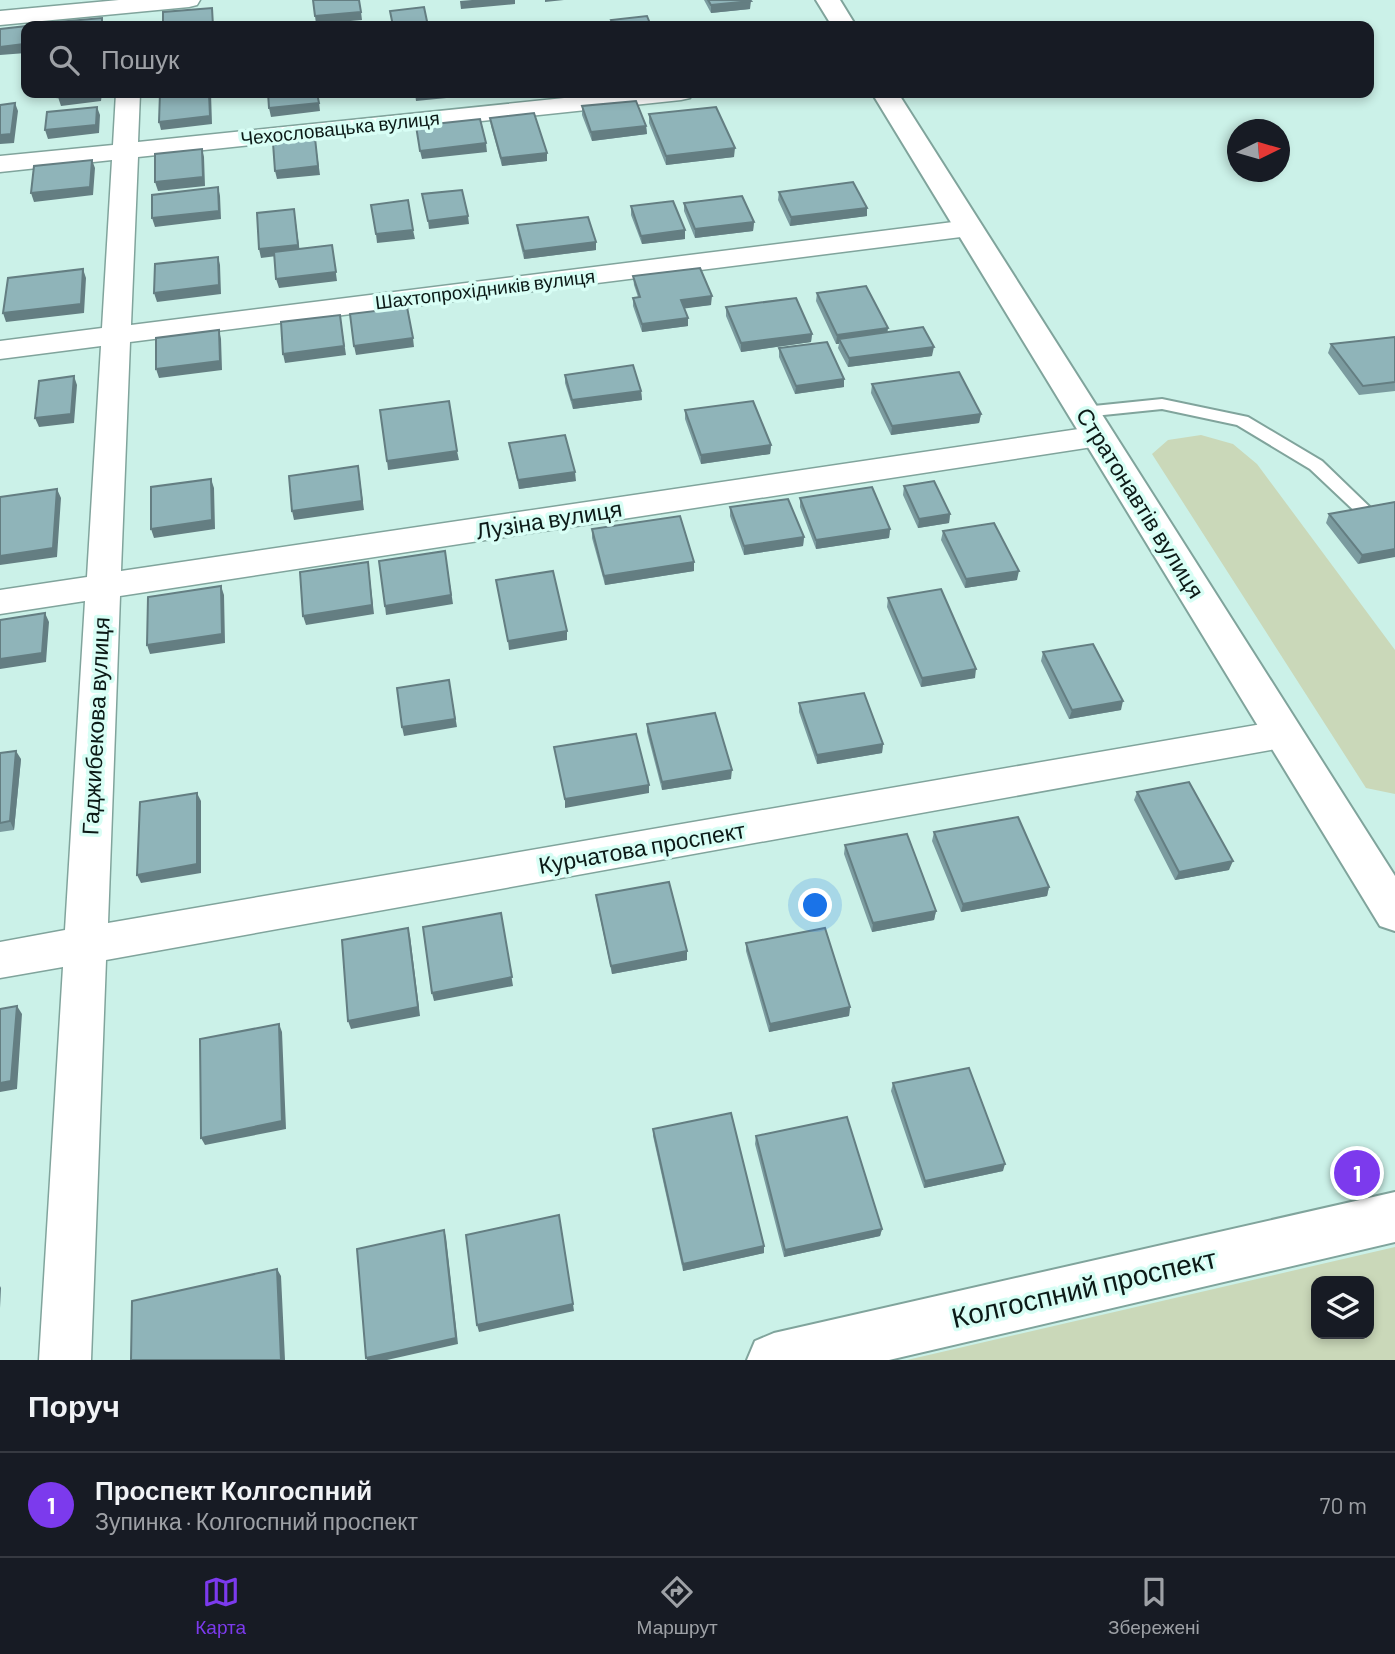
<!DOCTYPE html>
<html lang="uk">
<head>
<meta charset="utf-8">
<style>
  :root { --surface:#171b24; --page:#242831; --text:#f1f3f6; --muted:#9ea1a6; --line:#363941; --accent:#7c3aed }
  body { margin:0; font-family:Barlow,sans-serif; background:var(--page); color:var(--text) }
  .controls { position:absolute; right:21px; bottom:21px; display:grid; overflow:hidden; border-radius:14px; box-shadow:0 4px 10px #0003 }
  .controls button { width:63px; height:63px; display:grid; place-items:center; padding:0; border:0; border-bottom:2px solid var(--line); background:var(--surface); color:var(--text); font:35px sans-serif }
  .compass { position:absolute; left:1227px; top:119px; width:63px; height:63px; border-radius:50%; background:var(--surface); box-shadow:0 4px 10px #0003; rotate:85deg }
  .you { position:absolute; left:816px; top:906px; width:24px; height:24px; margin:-18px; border:5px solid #fff; border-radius:50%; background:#1a73e8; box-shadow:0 0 0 10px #1a73e833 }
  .badge { display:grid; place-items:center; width:46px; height:46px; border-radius:50%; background:var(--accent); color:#fff; font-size:23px; font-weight:700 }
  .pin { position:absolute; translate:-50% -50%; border:4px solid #fff; box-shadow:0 2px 7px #0006 }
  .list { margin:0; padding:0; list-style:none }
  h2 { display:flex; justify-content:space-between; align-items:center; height:91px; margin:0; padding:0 28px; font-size:30px }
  h2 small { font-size:23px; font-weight:400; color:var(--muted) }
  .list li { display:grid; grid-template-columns:46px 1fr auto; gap:21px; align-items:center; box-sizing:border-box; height:105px; padding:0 28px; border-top:2px solid var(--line) }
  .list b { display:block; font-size:26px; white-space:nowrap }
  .list p { margin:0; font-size:23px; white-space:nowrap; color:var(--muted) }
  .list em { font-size:23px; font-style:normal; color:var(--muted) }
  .icon { flex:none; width:38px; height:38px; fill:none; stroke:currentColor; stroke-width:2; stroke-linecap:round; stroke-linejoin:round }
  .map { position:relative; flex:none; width:1395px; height:1360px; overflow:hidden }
  .search { position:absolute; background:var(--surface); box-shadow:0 4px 10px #0003; left:21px; right:21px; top:21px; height:77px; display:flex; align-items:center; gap:18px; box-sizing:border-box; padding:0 24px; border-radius:14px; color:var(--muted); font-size:26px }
  .sheet { height:196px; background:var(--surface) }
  nav { display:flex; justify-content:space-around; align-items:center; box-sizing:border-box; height:98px; border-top:2px solid var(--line); background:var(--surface); font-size:19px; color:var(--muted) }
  nav a { display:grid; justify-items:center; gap:4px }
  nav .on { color:var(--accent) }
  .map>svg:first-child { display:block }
</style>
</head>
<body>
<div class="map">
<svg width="1395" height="1360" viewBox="0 0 1395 1360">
  <rect width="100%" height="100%" fill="#cbf1e8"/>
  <path fill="#cad8b9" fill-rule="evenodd" d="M 1201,435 L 1233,444 L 1257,464 L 1395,650 L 1395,794 L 1366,788 L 1152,454 L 1168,440 Z
    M 1395,1247 L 1395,1360 L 907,1360 ZM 1316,1281 L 1369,1281 L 1369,1334 L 1316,1334 Z"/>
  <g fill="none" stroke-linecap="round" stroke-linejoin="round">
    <defs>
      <path id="lane" d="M 1162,399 L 1248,417 L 1322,461 L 1378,515 L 1375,519 L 1363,519 L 1310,469 L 1237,425 L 1162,409 L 1084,417 L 1076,412 L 1084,407 Z"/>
      <path id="street" d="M 119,0 L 200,0 L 197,5 L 189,7 L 0,25 L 0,11 Z
        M 116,93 L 140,93 L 138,142 L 613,93 L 693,93 L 690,98 L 681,100 L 138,157 L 131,325 L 969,220 L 979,222 L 983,228 L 979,234 L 969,236 L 130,342 L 121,571 L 1099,426 L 1110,429 L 1115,436 L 1110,443 L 1099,446 L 120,596 L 108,923 L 1285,720 L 1298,725 L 1304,735 L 1298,745 L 106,960 L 91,1360 L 39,1360 L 63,967 L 0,978 L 0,942 L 65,930 L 85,601 L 0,614 L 0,590 L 87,577 L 101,346 L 0,359 L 0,341 L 102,328 L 112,160 L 0,172 L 0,156 L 113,145 Z"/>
      <path id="secondary" d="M 1395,1192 L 1395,1242 L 889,1360 L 747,1360 L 755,1341 L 774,1333 Z"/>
      <path id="primary" d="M 816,0 L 840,0 L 856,26 L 832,26 Z
        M 872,93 L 898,93 L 1395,876 L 1395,931 L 1380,926 Z"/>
    </defs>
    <use href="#lane" stroke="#80a49c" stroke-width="4"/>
    <use href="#street" stroke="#80a49c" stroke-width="3"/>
    <use href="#secondary" stroke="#80a49c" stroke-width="4"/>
    <use href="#primary" stroke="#80a49c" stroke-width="4"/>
    <use href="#lane" fill="#fff" fill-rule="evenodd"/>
    <use href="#street" fill="#fff" fill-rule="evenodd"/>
    <use href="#secondary" fill="#fff" fill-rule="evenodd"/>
    <use href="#primary" fill="#fff" fill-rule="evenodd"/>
  </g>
  <path fill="#7b9b9f" d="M 704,0 L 750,0 L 750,9 L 711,13 Z
    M 582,106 L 646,126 L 647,134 L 592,141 L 582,115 Z
    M 649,114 L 734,157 L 666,165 L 649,123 Z
    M 490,118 L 547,161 L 502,166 L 491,126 Z
    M 779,192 L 867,208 L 867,216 L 790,226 L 778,200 Z
    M 684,203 L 754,222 L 753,231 L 695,238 L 684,211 Z
    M 631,206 L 685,230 L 685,239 L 642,244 L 631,215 Z
    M 517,225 L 596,242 L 596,250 L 524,259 L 518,234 Z
    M 633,276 L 711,305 L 684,308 L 688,318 L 688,326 L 642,332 L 633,306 L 633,298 L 638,297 L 634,285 Z
    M 817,293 L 887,332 L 932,356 L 848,367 L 838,348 L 839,344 L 836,344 L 816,301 Z
    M 726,307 L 812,334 L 811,342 L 741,352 L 726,316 Z
    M 1395,337 L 1395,391 L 1359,395 L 1328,353 L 1331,344 Z
    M 779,348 L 844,379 L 844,387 L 795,394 L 779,357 Z
    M 565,375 L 641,391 L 642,400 L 573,409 L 565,383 Z
    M 872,384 L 981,414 L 979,423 L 891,435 L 871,393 Z
    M 685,410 L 771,445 L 770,454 L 701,464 L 685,419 Z
    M 509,443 L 576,481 L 519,489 Z
    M 904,486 L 950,514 L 949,523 L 918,528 L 903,495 Z
    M 800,498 L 890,529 L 889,538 L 816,549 L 800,507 Z
    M 1395,502 L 1358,564 L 1326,523 L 1329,514 Z
    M 730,507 L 804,537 L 803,546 L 744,555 L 730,516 Z
    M 592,529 L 694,571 L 605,585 L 592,538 Z
    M 943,531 L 1017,580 L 965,588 L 941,540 Z
    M 888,598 L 975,678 L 921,687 L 887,607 Z
    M 1043,652 L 1121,710 L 1069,719 L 1041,661 Z
    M 799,703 L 883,744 L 882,753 L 817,764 L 799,712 Z
    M 647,724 L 731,779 L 662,790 L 647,732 Z
    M 0,753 L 21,759 L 14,830 L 0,832 Z
    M 1137,792 L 1229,870 L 1175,880 L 1134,800 Z
    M 934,832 L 1049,887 L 1047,896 L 961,912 L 932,841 Z
    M 845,845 L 936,911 L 934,920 L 872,932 L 844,854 Z
    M 596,895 L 687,960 L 612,974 L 597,903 Z
    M 746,943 L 850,1007 L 849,1016 L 769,1032 L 746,951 Z
    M 893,1083 L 1003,1171 L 924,1188 L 891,1091 Z
    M 653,1129 L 764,1246 L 764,1253 L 683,1271 L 653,1136 Z
    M 756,1136 L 882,1229 L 880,1236 L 784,1257 L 755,1144 Z"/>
  <path fill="#647e82" d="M 472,0 L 515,0 L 515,4 L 461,9 L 460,1 Z
    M 545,0 L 564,0 L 545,2 Z
    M 751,1 L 750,9 L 711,13 L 711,5 Z
    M 361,12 L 362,20 L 316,24 L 315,16 Z
    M 26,29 L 26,53 L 0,55 L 0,47 Z
    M 102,93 L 101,101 L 61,106 L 58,97 Z
    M 209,93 L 211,93 L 212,124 L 161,130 L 159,122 Z
    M 318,93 L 320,111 L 271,117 L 269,108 Z
    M 415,93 L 477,93 L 477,95 L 416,101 Z
    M 15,103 L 18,111 L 14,143 L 0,144 L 0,135 Z
    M 97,107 L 100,115 L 99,133 L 48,139 L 45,130 Z
    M 646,126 L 647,134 L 592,141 L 591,132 Z
    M 315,138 L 320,175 L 277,179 L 275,171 Z
    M 486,143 L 487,152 L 422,159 L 420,151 Z
    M 735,148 L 734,157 L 666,165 L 666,156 Z
    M 202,149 L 204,157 L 205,186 L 158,191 L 155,182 Z
    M 547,153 L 547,161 L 502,166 L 501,158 Z
    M 92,160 L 95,168 L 93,195 L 34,202 L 31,193 Z
    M 218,187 L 220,196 L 221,219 L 155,227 L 152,218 Z
    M 867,208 L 867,216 L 790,226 L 791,217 Z
    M 294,209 L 300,253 L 261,258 L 259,249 Z
    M 468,216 L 469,224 L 429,229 L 428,221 Z
    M 754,222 L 753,231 L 695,238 L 695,229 Z
    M 413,230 L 415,239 L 377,243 L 376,234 Z
    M 685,230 L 685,239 L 642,244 L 641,236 Z
    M 596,242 L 596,250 L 524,259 L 524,251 Z
    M 332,245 L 337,281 L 279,288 L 276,279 Z
    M 218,257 L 220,265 L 221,294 L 157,302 L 154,293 Z
    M 83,269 L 86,278 L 84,313 L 6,322 L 3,313 Z
    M 712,296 L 711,305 L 681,309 L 681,300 Z
    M 340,315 L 346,355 L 285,363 L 283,354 Z
    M 688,318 L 688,326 L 642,332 L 642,324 Z
    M 888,328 L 887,337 L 839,339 L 839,344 L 836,344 L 837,335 Z
    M 219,330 L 221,339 L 222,370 L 159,378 L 156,369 Z
    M 812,334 L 811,342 L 741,352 L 741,343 Z
    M 413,338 L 414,347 L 356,355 L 354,346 Z
    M 934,347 L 932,356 L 848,367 L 849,358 Z
    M 74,376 L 77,385 L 74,423 L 39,427 L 35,418 Z
    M 844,379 L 844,387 L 795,394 L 796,386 Z
    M 641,391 L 642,400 L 573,409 L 572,400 Z
    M 981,414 L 979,423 L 891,435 L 892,426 Z
    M 771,445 L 770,454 L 701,464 L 701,455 Z
    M 457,451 L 459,460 L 388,470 L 387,461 Z
    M 358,466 L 364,510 L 294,520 L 292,511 Z
    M 575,472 L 576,481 L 519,489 L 518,480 Z
    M 211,479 L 214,488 L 215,529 L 154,538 L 151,529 Z
    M 57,489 L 61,498 L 57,557 L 0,565 L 0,556 Z
    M 950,514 L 949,523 L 918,528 L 919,519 Z
    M 890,529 L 889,538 L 816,549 L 816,540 Z
    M 804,537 L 803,546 L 744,555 L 744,546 Z
    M 1395,549 L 1395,557 L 1358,564 L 1362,555 Z
    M 445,551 L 453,604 L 386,615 L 385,606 Z
    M 368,562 L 374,614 L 306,625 L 303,616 Z
    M 694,562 L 694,571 L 605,585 L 604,576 Z
    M 1019,571 L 1017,580 L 965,588 L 966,579 Z
    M 221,586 L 224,595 L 225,643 L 150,654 L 147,645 Z
    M 45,613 L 49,622 L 46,662 L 0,669 L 0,659 Z
    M 567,631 L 567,640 L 509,650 L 508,641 Z
    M 976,669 L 975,678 L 921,687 L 922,678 Z
    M 449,680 L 457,727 L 404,736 L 402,727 Z
    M 1123,701 L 1121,710 L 1069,719 L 1072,710 Z
    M 883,744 L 882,753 L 817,764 L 817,755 Z
    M 16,751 L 21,759 L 14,830 L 10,821 Z
    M 732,770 L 731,779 L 662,790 L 662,782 Z
    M 649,785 L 649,793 L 565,808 L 565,799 Z
    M 197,793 L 201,801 L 201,873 L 141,883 L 137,875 Z
    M 1233,861 L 1229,870 L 1175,880 L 1179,872 Z
    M 1049,887 L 1047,896 L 961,912 L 963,904 Z
    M 936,911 L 934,920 L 872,932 L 873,923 Z
    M 501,913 L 513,986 L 434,1001 L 432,993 Z
    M 408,928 L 410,936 L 420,1016 L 351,1029 L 348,1021 Z
    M 687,951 L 687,960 L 612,974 L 611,966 Z
    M 17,1006 L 22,1014 L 17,1089 L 0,1092 L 0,1083 Z
    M 850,1007 L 849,1016 L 769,1032 L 770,1024 Z
    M 279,1024 L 282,1032 L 286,1129 L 205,1145 L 201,1138 Z
    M 1005,1164 L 1003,1171 L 924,1188 L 925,1181 Z
    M 882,1229 L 880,1236 L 784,1257 L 785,1250 Z
    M 444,1230 L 446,1237 L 458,1344 L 387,1360 L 367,1360 L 366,1358 Z
    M 764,1246 L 764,1253 L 683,1271 L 683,1264 Z
    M 277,1269 L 281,1276 L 285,1360 L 281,1360 Z
    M 0,1286 L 1,1288 L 0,1308 Z
    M 573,1304 L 574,1311 L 479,1332 L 477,1325 Z"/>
  <path fill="#8fb4b9" stroke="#647e82" stroke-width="2" d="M 313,0 L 359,0 L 361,12 L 315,16 Z
    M 708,0 L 750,0 L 751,1 L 711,5 Z
    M 424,7 L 428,26 L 393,26 L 390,11 Z
    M 212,8 L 213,26 L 163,26 L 163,12 Z
    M 647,16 L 651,26 L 614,26 L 611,20 Z
    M 102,18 L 102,26 L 46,26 L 46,23 Z
    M 27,26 L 24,44 L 0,47 L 0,29 Z
    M 59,93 L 99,93 L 58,97 Z
    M 160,93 L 209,93 L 210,116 L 159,122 Z
    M 268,93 L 317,93 L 319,103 L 269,108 Z
    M 636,101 L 646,126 L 591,132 L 582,106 Z
    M 15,103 L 11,134 L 0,135 L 0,105 Z
    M 97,107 L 96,125 L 45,130 L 47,112 Z
    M 716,107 L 735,148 L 666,156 L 649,114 Z
    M 534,113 L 547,153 L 501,158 L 490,118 Z
    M 480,119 L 486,143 L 420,151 L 416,126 Z
    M 315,138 L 318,166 L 275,171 L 273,143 Z
    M 202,149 L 203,177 L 155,182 L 155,154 Z
    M 92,160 L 90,187 L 31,193 L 34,166 Z
    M 853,182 L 867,208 L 791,217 L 779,192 Z
    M 218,187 L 219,211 L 152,218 L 152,195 Z
    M 462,190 L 468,216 L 428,221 L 422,194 Z
    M 742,196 L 754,222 L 695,229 L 684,203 Z
    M 408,200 L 413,230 L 376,234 L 371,205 Z
    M 673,201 L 685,230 L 641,236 L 631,206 Z
    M 294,209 L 298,245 L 259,249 L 257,213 Z
    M 588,217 L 596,242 L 524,251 L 517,225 Z
    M 332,245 L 336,272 L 276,279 L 274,252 Z
    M 218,257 L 219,285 L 154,293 L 155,264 Z
    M 700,268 L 712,296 L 681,300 L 688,318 L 642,324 L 633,298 L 640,297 L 633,276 Z
    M 83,269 L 81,304 L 3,313 L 8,278 Z
    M 866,286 L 888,328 L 837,335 L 817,293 Z
    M 796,298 L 812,334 L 741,343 L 726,307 Z
    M 407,307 L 413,338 L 354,346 L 350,314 Z
    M 340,315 L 344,346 L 283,354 L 281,322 Z
    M 923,327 L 934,347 L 849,358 L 839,339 Z
    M 219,330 L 220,361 L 156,369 L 156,338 Z
    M 1395,337 L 1395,382 L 1363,386 L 1331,344 Z
    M 827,342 L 844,379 L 796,386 L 779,348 Z
    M 633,365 L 641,391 L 572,400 L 565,375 Z
    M 959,372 L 981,414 L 892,426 L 872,384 Z
    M 74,376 L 71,414 L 35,418 L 39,381 Z
    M 449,401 L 457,451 L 387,461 L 380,410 Z
    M 753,401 L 771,445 L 701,455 L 685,410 Z
    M 565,435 L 575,472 L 518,480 L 509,443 Z
    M 358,466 L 362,501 L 292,511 L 289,476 Z
    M 211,479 L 212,520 L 151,529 L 151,487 Z
    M 934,481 L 950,514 L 919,519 L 904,486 Z
    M 872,487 L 890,529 L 816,540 L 800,498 Z
    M 57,489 L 53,548 L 0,556 L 0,497 Z
    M 788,499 L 804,537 L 744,546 L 730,507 Z
    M 1395,502 L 1395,549 L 1362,555 L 1329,514 Z
    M 680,516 L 694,562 L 604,576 L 592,529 Z
    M 994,523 L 1019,571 L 966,579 L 943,531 Z
    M 445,551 L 451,595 L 385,606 L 379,561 Z
    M 368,562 L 372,605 L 303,616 L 300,572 Z
    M 553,571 L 567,631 L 508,641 L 496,580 Z
    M 221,586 L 222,634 L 147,645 L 148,597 Z
    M 941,589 L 976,669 L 922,678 L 888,598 Z
    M 45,613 L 42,653 L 0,659 L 0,620 Z
    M 1093,644 L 1123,701 L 1072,710 L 1043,652 Z
    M 449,680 L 455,719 L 402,727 L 397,688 Z
    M 864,693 L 883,744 L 817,755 L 799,703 Z
    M 715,713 L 732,770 L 662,782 L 647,724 Z
    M 636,734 L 649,785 L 565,799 L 554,747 Z
    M 16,751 L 10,821 L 0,823 L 0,753 Z
    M 1189,782 L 1233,861 L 1179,872 L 1137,792 Z
    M 197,793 L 197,864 L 137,875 L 140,802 Z
    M 1018,817 L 1049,887 L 963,904 L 934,832 Z
    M 907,834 L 936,911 L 873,923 L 845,845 Z
    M 669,882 L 687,951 L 611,966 L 596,895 Z
    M 501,913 L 512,977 L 432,993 L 423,927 Z
    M 408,928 L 418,1007 L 348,1021 L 342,940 Z
    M 825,928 L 850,1007 L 770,1024 L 746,943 Z
    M 17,1006 L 11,1081 L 0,1083 L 0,1009 Z
    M 279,1024 L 282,1121 L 201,1138 L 200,1039 Z
    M 969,1068 L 1005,1164 L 925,1181 L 893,1083 Z
    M 731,1113 L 764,1246 L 683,1264 L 653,1129 Z
    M 847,1117 L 882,1229 L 785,1250 L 756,1136 Z
    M 559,1215 L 573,1304 L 477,1325 L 466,1235 Z
    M 444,1230 L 456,1338 L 366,1358 L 357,1249 Z
    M 277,1269 L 281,1360 L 131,1360 L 132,1301 Z"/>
  <g text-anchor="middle" stroke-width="7" stroke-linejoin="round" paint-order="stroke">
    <g font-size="19" fill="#0c1a17" stroke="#d8fef5">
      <text transform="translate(340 128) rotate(-6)" y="7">Чехословацька вулиця</text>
      <text transform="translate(485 289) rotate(-7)" y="7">Шахтопрохідників вулиця</text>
    </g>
    <g font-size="23" fill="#0c1a17" stroke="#d8fef5">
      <text transform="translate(1140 503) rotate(58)" y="8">Стратонавтів вулиця</text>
      <text transform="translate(549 520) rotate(-9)" y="8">Лузіна вулиця</text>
      <text transform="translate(96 726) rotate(-87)" y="8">Гаджибекова вулиця</text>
      <text transform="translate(642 848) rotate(-10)" y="8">Курчатова проспект</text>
    </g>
    <g font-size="28" fill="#0c1a17" stroke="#d8fef5">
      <text transform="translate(1084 1288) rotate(-13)" y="10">Колгоспний проспект</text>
    </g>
  </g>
</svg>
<div class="controls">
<button><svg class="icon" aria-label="layers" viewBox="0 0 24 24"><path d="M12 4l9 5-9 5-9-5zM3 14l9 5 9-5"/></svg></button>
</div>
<svg class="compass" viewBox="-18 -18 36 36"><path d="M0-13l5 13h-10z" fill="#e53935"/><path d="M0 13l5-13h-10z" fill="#9ea1a6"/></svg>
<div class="you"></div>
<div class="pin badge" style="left:1357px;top:1173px">1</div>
<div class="search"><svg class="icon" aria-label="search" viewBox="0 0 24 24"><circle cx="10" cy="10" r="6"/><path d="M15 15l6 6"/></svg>Пошук</div>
</div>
<section class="sheet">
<h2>Поруч<small></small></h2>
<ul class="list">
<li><span class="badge">1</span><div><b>Проспект Колгоспний</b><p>Зупинка · Колгоспний проспект</p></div><em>70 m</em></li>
</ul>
</section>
<nav>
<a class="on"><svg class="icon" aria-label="map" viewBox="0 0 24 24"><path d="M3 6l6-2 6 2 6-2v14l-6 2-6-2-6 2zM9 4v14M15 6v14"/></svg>Карта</a>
<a><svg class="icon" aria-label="directions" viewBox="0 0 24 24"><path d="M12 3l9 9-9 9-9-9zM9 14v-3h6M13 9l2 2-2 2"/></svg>Маршрут</a>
<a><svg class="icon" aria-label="saved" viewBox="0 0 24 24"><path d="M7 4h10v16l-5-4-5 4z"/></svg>Збережені</a>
</nav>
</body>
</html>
